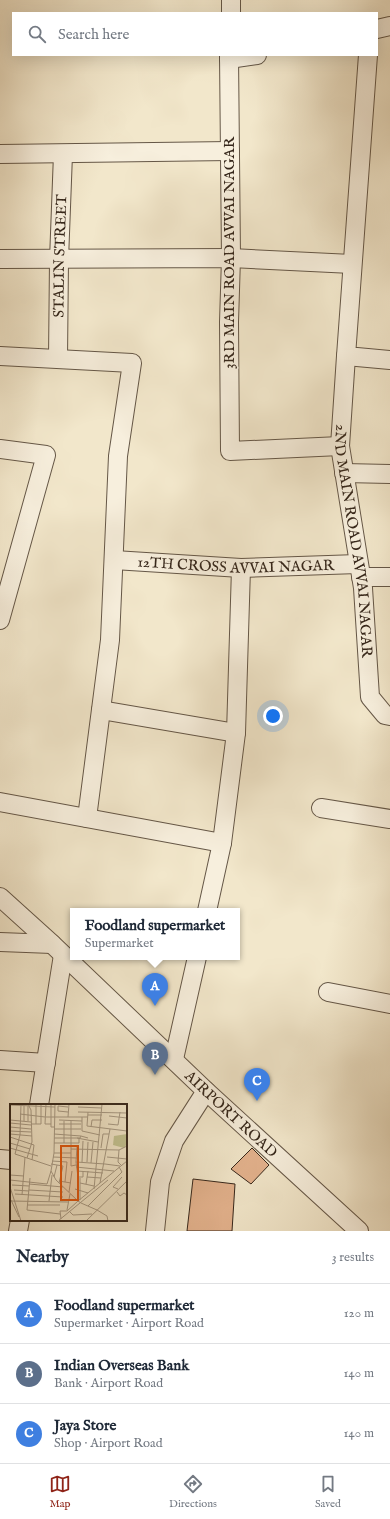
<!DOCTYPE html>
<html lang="en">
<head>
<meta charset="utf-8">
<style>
  :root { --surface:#fff; --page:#f6f6f7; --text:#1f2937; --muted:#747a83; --line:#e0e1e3; --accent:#8f2418 }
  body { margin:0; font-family:"IM FELL English",serif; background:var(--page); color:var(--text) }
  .you { position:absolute; left:273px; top:716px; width:14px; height:14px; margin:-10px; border:3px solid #fff; border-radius:50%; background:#1a73e8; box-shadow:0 0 0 6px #1a73e833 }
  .badge { display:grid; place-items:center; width:26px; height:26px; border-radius:50%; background:var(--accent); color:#fff; font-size:13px; font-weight:700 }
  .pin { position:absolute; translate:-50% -33px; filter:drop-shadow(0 1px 2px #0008) }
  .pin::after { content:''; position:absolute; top:21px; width:14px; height:12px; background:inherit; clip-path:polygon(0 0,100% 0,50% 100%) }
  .popup { position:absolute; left:70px; top:908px; width:170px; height:52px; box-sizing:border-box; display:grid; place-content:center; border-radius:0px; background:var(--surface); filter:drop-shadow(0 1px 3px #0005); font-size:13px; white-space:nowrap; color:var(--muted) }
  .popup b { font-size:15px; color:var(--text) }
  .popup::after { content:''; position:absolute; left:50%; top:100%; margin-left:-8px; border:8px solid transparent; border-top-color:var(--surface) }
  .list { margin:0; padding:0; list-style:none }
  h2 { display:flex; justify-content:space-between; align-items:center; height:52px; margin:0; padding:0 16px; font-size:17px }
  h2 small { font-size:13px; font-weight:400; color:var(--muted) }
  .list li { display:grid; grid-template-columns:26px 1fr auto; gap:12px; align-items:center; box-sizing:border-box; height:60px; padding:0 16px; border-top:1px solid var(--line) }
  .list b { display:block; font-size:15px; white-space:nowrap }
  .list p { margin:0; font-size:13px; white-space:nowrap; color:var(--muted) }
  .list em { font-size:13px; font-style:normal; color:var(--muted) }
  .icon { flex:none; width:22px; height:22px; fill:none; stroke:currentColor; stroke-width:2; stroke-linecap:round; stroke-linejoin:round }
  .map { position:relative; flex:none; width:390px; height:1231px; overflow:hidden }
  .search { position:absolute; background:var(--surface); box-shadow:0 4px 16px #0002; left:12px; right:12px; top:12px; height:44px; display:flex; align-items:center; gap:10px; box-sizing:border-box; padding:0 14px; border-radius:0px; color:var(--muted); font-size:15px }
  .sheet { height:232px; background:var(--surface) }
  nav { display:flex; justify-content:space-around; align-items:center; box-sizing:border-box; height:56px; border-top:1px solid var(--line); background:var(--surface); font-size:11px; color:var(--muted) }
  nav a { display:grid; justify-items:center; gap:2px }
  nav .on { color:var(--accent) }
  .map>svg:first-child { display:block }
</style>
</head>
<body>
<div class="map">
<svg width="390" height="1231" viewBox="0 0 390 1231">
  <rect width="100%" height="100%" fill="#f2e7cb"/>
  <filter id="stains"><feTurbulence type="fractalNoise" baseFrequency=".005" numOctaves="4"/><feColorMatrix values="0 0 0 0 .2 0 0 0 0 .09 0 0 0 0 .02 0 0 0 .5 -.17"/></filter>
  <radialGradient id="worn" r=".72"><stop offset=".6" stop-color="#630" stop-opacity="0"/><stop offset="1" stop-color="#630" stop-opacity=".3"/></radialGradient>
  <path fill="#e3b28d" stroke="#36271b" d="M 252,1148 L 269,1165 L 251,1184 L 231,1169 Z
    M 193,1179 L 235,1184 L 232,1231 L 187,1231 Z"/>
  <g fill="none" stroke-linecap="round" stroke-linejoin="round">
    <defs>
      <g id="minor">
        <path d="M 231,13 L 231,0"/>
        <path d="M 377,29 L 390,26"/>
        <path d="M 229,55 L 231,258 L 229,322 L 230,451 L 340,446"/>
        <path d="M 368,55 L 346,356 L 390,360"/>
        <path d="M 229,59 L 257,55"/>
        <path d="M 0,154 L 230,151"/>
        <path d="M 0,259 L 231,258 L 352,264"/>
        <path d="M 0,356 L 132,363 L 118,456 L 110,640 L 87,818"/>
        <path id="s1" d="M 346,356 L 340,446 L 363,588 L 370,697 L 385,715 L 390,716"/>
        <path id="s2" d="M 58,358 L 59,260 L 63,154"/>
        <path d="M 0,449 L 46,455 L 0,620"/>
        <path d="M 344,473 L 390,474"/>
        <path id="s3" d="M 114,560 L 241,568 L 358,564"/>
        <path d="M 361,577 L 390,577"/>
        <path d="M 101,710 L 236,733"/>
        <path d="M 0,802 L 222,843"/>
        <path d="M 321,808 L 390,819"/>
        <path id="s4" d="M 0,897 L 52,944 L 206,1091 L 359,1231"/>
        <path d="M 207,911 L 222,843 L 236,733 L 241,568"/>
        <path d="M 0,942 L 52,944"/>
        <path d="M 328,992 L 390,1004"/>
        <path d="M 174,1059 L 197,957"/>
        <path d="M 0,1060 L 46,1063"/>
        <path d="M 39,1105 L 63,955"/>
        <path d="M 0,1159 L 11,1160"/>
        <path d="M 18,1231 L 20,1220"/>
        <path d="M 155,1231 L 160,1182 L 174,1141 L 206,1091"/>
      </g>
    </defs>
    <use href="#minor" stroke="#655747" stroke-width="20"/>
    <use href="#minor" stroke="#f7efdd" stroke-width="18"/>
  </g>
  <g text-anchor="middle" stroke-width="3" stroke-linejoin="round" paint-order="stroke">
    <g font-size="15" fill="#36271b" stroke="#f7efdd">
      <text transform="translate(229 253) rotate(-90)" y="5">3RD MAIN ROAD AVVAI NAGAR</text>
      <text dy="5" stroke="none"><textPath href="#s2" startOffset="102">STALIN STREET</textPath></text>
      <text dy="5" stroke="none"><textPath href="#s1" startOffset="186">2ND MAIN ROAD AVVAI NAGAR</textPath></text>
      <text dy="5" stroke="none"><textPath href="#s3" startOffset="122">12TH CROSS AVVAI NAGAR</textPath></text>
      <text dy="5" stroke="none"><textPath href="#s4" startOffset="317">AIRPORT ROAD</textPath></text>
    </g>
  </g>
  <g transform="translate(10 1104)">
    <rect width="117" height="117" fill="#f2e7cb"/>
    <path d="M 117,30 L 117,40 L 114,44 L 103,41 L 104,32 Z" fill="#c3c392"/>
    <path fill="none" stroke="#a79a85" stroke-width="1" d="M 11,0 L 10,31 L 5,50 L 41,62M 36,0 L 35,20 L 41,20M 41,0 L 41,23 L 44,23M 45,0 L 44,49 L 41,67 L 46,76 L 68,97 L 57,107 L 50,107 L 51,115M 0,1 L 45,3M 68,3 L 92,4M 58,8 L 48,7 L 48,2 L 58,3M 68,8 L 117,9M 78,8 L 77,22 L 117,27M 10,10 L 35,13M 78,11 L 92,11M 99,12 L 117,14M 36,13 L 78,13M 58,13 L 59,0M 72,13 L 72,27 L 90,31M 0,16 L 21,18M 49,16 L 72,17M 14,17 L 14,2M 18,17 L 18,2M 61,17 L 61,62 L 66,61M 0,19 L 21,21M 21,20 L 31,20 L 31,0M 26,20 L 26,0M 49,20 L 71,20M 98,20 L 108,21 L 110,8M 0,23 L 21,25M 81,23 L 82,16 L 92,16M 44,25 L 71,25M 0,27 L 21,28M 0,30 L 22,32M 44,30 L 71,32M 0,33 L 24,41 L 22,56M 44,34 L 70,34 L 71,32 L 78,34M 67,34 L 88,38M 0,39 L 20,45M 44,39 L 69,39 L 69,34M 54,39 L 54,17M 67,43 L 66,58 L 95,60M 0,44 L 28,52M 91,44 L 93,30 L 99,30M 61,45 L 109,46 L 117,42M 109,46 L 108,58 L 111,61M 44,49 L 61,49M 43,53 L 67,54M 97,53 L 117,55M 17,54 L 22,38 L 21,6 L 18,0M 42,57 L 57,58 L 55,78M 66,58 L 68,73 L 73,73 L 73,67M 72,58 L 73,37M 77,58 L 78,38M 81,59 L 83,38M 41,60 L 53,62 L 49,79M 95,60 L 110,62M 66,63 L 104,67M 67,67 L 93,69M 0,71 L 14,72M 44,73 L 47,61M 77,73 L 91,74M 20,74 L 17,106 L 50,110M 0,76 L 37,80M 49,77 L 61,79M 70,79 L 84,82M 90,79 L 100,25M 19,80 L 53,83M 37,80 L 41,67M 76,80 L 78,67M 2,81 L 19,82M 0,83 L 11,117M 65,85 L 78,89M 84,85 L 92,0M 108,85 L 103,83 L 112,73M 4,86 L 19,87M 19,86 L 53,88M 59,88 L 62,67M 107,88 L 110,92 L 114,89 L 117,91M 5,90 L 53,93M 12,91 L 15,53M 1,96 L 9,113M 70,96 L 70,74M 0,97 L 58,98M 39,97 L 42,71M 71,99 L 68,97 L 117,57M 71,99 L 87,106 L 97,112 L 98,117M 17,101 L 50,101M 78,102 L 112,68 L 109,63M 57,106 L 60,90M 60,108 L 63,111 L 82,110M 48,117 L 98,76M 76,117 L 117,77"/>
    <path fill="#df560d" fill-opacity="0.15" stroke="#df560d" stroke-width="2" d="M 51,42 L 68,42 L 68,96 L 51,96 Z"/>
    <rect width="117" height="117" fill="none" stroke="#36271b" stroke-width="2"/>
  </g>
  <rect width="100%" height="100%" filter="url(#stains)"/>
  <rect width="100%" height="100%" fill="url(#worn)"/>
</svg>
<div class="you"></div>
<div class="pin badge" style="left:155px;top:1006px;background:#3f7fe0">A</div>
<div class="popup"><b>Foodland supermarket</b>Supermarket</div>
<div class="pin badge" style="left:155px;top:1075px;background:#5c6f8a">B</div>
<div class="pin badge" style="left:257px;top:1101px;background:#3f7fe0">C</div>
<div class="search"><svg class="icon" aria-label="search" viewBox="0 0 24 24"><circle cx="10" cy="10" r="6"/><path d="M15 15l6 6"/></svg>Search here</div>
</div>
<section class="sheet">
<h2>Nearby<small>3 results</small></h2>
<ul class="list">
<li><span class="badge" style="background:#3f7fe0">A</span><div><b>Foodland supermarket</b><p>Supermarket · Airport Road</p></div><em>120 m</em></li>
<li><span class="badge" style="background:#5c6f8a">B</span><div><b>Indian Overseas Bank</b><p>Bank · Airport Road</p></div><em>140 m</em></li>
<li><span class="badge" style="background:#3f7fe0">C</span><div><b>Jaya Store</b><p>Shop · Airport Road</p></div><em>140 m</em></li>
</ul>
</section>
<nav>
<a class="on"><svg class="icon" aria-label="map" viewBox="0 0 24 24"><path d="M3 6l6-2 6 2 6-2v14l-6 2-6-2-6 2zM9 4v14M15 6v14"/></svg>Map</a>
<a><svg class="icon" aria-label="directions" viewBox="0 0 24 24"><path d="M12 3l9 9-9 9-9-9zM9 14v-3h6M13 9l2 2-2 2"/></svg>Directions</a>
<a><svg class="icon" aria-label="saved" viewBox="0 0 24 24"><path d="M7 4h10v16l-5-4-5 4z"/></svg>Saved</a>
</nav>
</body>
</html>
